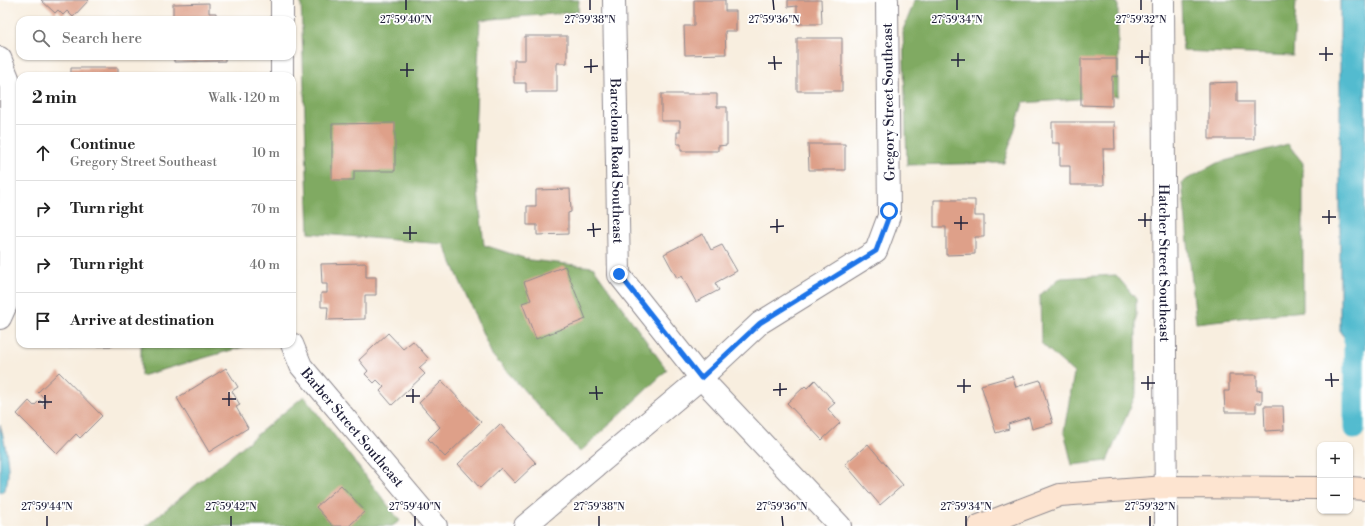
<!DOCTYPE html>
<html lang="en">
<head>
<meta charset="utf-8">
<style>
  :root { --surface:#fff; --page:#f2f2f2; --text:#222; --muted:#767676; --line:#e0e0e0 }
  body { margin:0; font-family:"Libre Bodoni",serif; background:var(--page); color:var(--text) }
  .controls { position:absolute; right:12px; bottom:12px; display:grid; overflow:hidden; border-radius:8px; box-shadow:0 1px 3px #0004 }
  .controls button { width:36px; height:36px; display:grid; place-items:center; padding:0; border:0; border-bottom:1px solid var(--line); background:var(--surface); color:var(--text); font:20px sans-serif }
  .stop { position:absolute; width:12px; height:12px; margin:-9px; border:3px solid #1a73e8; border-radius:50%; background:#fff }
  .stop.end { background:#1a73e8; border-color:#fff; box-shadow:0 1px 4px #0008 }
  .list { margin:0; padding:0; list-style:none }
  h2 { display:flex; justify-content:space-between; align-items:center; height:52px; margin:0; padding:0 16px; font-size:17px }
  h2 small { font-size:13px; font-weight:400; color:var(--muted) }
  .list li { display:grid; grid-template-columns:26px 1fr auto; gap:12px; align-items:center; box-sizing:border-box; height:56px; padding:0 16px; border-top:1px solid var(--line) }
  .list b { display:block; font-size:15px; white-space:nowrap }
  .list p { margin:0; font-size:13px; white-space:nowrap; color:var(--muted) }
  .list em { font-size:13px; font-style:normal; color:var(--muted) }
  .icon { flex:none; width:22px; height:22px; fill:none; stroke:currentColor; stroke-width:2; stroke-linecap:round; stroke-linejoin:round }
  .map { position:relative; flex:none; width:1365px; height:526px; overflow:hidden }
  .search { position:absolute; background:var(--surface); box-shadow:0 1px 3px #0004; left:16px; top:16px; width:280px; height:44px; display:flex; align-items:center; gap:10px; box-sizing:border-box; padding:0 14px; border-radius:12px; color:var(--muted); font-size:15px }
  .panel { position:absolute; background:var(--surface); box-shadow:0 1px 3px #0004; left:16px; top:72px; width:280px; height:276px; border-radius:12px }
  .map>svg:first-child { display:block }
</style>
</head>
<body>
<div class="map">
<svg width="1365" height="526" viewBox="0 0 1365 526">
  <rect width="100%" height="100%" fill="#fff"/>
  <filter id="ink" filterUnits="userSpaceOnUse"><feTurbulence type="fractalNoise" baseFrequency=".025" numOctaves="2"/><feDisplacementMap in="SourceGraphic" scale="8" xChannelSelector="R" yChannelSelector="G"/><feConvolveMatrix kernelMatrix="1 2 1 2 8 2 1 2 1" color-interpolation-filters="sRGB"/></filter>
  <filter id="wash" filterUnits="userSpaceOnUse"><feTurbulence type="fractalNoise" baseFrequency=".012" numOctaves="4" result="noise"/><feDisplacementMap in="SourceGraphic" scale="16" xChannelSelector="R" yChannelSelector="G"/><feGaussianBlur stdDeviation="0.9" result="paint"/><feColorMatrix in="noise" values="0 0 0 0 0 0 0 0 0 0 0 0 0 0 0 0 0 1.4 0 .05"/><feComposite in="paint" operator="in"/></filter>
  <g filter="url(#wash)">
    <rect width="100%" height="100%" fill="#f8eedf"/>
    <path fill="#80aa62" stroke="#51664e" d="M 301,0 L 579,0 L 578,12 L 480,20 L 474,157 L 484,245 L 530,260 L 593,267 L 667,370 L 580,452 L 492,355 L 444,244 L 309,233 Z
      M 915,0 L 1104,0 L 1118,3 L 1118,96 L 1023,103 L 1004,163 L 907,165 L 903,30 Z
      M 1181,0 L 1296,0 L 1293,56 L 1183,51 Z
      M 1288,144 L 1303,163 L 1303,311 L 1196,323 L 1182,182 L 1217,163 Z
      M 1116,275 L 1136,299 L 1136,394 L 1107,461 L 1072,465 L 1064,431 L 1074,373 L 1041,343 L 1040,295 L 1060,278 Z
      M 141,344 L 253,344 L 141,376 Z
      M 304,396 L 400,521 L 392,526 L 146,526 Z"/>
    <path fill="#52bbcf" stroke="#3a6e85" d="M 1340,0 L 1365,0 L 1365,349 L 1354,349 L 1340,332 Z
      M 0,425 C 4,438 16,486 0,493 Z"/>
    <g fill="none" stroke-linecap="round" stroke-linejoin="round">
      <path stroke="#52bbcf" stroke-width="21" d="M 1354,321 L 1354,429"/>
    </g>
    <g id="blocks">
      <path fill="#dea089" d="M 41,0 L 89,0 L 73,17 L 67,11 L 63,15 L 58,10 L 55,13 Z
        M 694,0 L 725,0 L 725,11 L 736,11 L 736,31 L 725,31 L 726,54 L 685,55 L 684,26 L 694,26 Z
        M 788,0 L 821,0 L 822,24 L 797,24 L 797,6 L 788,7 Z
        M 209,3 L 209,13 L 216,13 L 216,20 L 173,20 L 173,4 Z
        M 525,36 L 567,36 L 567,63 L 557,63 L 557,92 L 526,92 L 526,83 L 514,83 L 514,60 L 525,60 Z
        M 797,38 L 842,38 L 842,91 L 797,91 Z
        M 174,56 L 225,56 L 225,61 L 174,62 Z
        M 1081,59 L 1117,59 L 1117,77 L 1112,76 L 1112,106 L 1081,105 Z
        M 71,68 L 118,68 L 118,76 L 71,76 Z
        M 1237,82 L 1237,102 L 1254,102 L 1254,139 L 1209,139 L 1209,83 Z
        M 661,94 L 717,94 L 717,107 L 727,107 L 727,145 L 718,146 L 718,151 L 681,151 L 681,144 L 677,144 L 677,132 L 680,132 L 680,121 L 661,121 Z
        M 1052,122 L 1114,122 L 1115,149 L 1103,149 L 1104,185 L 1070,185 L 1070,166 L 1060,166 L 1060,143 L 1052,143 Z
        M 395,123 L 395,171 L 354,171 L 354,180 L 332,180 L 332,124 Z
        M 808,144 L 845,144 L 845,170 L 809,170 Z
        M 570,189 L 571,212 L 568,213 L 568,234 L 537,235 L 537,225 L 527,225 L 527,206 L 536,206 L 536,190 Z
        M 934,200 L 975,200 L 975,216 L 984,216 L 984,237 L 975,237 L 975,254 L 946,255 L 946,227 L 934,227 Z
        M 703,234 L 711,250 L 722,245 L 737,271 L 715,283 L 719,290 L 696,302 L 682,276 L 677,278 L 664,254 Z
        M 366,263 L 366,277 L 376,277 L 376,295 L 365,295 L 365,319 L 327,320 L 328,307 L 321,307 L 321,293 L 327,293 L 327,284 L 322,284 L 321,264 Z
        M 565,266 L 586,319 L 536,339 L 522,303 L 531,300 L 524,282 Z
        M 388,333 L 403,349 L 413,341 L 429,359 L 419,368 L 425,374 L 392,405 L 380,391 L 384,387 L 377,380 L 374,383 L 365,374 L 368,371 L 359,360 Z
        M 59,344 L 112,344 L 112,346 L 59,347 Z
        M 226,368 L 238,387 L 232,391 L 240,405 L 236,407 L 248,428 L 209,452 L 177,398 Z
        M 59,372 L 102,416 L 80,438 L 76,434 L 57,454 L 17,414 L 29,401 L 34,406 L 40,400 L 44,405 L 47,401 L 38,392 Z
        M 1229,375 L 1257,375 L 1257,391 L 1262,390 L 1262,403 L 1256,403 L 1256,412 L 1225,412 L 1224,391 L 1229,391 Z
        M 1012,376 L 1016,387 L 1040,380 L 1053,423 L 1032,429 L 1029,417 L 1008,424 L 1009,429 L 996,433 L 981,385 Z
        M 815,380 L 835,403 L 828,409 L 840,423 L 822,440 L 787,403 L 805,386 L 807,388 Z
        M 442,381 L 481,422 L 445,457 L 428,439 L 440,427 L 419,403 Z
        M 1264,406 L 1283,406 L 1284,430 L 1265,431 Z
        M 500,424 L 536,463 L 515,483 L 501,468 L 480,488 L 458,464 Z
        M 868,444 L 903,485 L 880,505 L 845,464 Z
        M 341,485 L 365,511 L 349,526 L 333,526 L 316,507 Z"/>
    </g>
  </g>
  <g filter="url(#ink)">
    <use href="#blocks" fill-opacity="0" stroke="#8d888d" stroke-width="1"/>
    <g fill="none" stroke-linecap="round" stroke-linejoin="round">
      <defs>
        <g id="street">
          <path id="s1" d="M 614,0 L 619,275 L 701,378 L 840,526"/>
          <path id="s2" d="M 1163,0 L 1166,526"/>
          <path d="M 282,20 L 282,0"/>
          <path d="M 0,58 L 11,86 L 11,112 L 9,298 L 0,318"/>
          <path d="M 282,76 L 282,56"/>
          <path id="s3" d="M 292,344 L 301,366 L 436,526"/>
          <path d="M 525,526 L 701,378 L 760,323 L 876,251 L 889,216 L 887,0"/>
        </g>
        <path id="secondary" d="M 1350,488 L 1365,489
          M 979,526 L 1060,495 L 1166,487 L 1320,488"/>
      </defs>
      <use href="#street" stroke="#8d888d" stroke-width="24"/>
      <use href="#secondary" stroke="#8d888d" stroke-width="24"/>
      <use href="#street" stroke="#fff" stroke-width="22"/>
      <use href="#secondary" stroke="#fde4d0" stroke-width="22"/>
    </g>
  </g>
  <g fill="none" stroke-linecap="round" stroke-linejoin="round" filter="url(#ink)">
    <path stroke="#1a73e8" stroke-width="5" d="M 619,274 L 701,378 L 760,323 L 876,251 L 889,216 L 889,211"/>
  </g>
  <path fill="none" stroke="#22223b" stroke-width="1.5" d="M 406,0 L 406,10M 590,0 L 590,10M 773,0 L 774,10M 957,0 L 957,10M 1141,0 L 1141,10M 1326,47 L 1326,61M 1142,50 L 1142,64M 958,53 L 958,67M 1319,54 L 1333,54M 774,56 L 775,70M 1135,57 L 1149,57M 591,59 L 591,73M 951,60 L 965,60M 407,63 L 407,77M 768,63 L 782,63M 584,67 L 598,66M 400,70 L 414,70M 1329,210 L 1329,224M 1145,213 L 1145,227M 961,216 L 961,230M 1322,217 L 1336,217M 777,219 L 777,233M 1138,220 L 1152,220M 593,223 L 594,237M 954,223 L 968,223M 410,226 L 410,240M 770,227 L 784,226M 587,230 L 601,229M 403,233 L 417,233M 1331,373 L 1332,387M 1148,376 L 1148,390M 964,379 L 964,393M 1325,380 L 1339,380M 780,383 L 780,396M 1141,383 L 1155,383M 596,386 L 597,400M 957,386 L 971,386M 413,389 L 413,403M 773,390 L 787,389M 229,392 L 229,406M 589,393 L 603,393M 45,395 L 45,409M 406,396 L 420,396M 222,399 L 236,399M 38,402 L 52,402M 47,516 L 47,526M 231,516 L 231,526M 415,516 L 415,526M 599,516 L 599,526M 782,516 L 783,526M 966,516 L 966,526M 1150,516 L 1150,526"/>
  <g text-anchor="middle" stroke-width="3.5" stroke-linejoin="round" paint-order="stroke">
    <g font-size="14" fill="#22223b" stroke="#fff">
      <text transform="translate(888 102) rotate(-91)" y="5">Gregory Street Southeast</text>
      <text dy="5" stroke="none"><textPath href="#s1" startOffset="161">Barcelona Road Southeast</textPath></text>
      <text dy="5" stroke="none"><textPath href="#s2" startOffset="263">Hatcher Street Southeast</textPath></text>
      <text dy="5" stroke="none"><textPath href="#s3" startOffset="104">Barber Street Southeast</textPath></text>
    </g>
  </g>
  <g font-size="10" text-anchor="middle" fill="#22223b" stroke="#fff" stroke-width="3.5" stroke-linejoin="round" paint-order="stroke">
    <text x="406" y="23">27°59'40"N</text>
    <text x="590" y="23">27°59'38"N</text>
    <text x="774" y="23">27°59'36"N</text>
    <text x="957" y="23">27°59'34"N</text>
    <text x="1141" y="23">27°59'32"N</text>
    <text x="47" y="510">27°59'44"N</text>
    <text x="231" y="510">27°59'42"N</text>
    <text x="415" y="510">27°59'40"N</text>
    <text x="599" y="510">27°59'38"N</text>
    <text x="782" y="510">27°59'36"N</text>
    <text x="966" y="510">27°59'34"N</text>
    <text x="1150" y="510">27°59'32"N</text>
  </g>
</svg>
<div class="controls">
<button>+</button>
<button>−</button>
</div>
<div class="stop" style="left:889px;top:211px"></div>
<div class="stop end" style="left:619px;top:274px"></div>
<div class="search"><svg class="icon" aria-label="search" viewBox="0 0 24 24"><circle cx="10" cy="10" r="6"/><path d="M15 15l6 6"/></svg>Search here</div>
<section class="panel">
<h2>2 min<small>Walk · 120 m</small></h2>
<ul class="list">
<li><svg class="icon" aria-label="ahead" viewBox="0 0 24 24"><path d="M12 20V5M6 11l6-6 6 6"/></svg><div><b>Continue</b><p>Gregory Street Southeast</p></div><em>10 m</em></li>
<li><svg class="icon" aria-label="right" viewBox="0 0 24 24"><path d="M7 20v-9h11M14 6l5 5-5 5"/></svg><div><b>Turn right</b></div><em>70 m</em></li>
<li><svg class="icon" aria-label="right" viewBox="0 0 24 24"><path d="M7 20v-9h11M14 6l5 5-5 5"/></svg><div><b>Turn right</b></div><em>40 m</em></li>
<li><svg class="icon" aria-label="arrive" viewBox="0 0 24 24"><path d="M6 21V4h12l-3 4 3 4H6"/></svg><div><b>Arrive at destination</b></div></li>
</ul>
</section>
</div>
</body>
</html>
